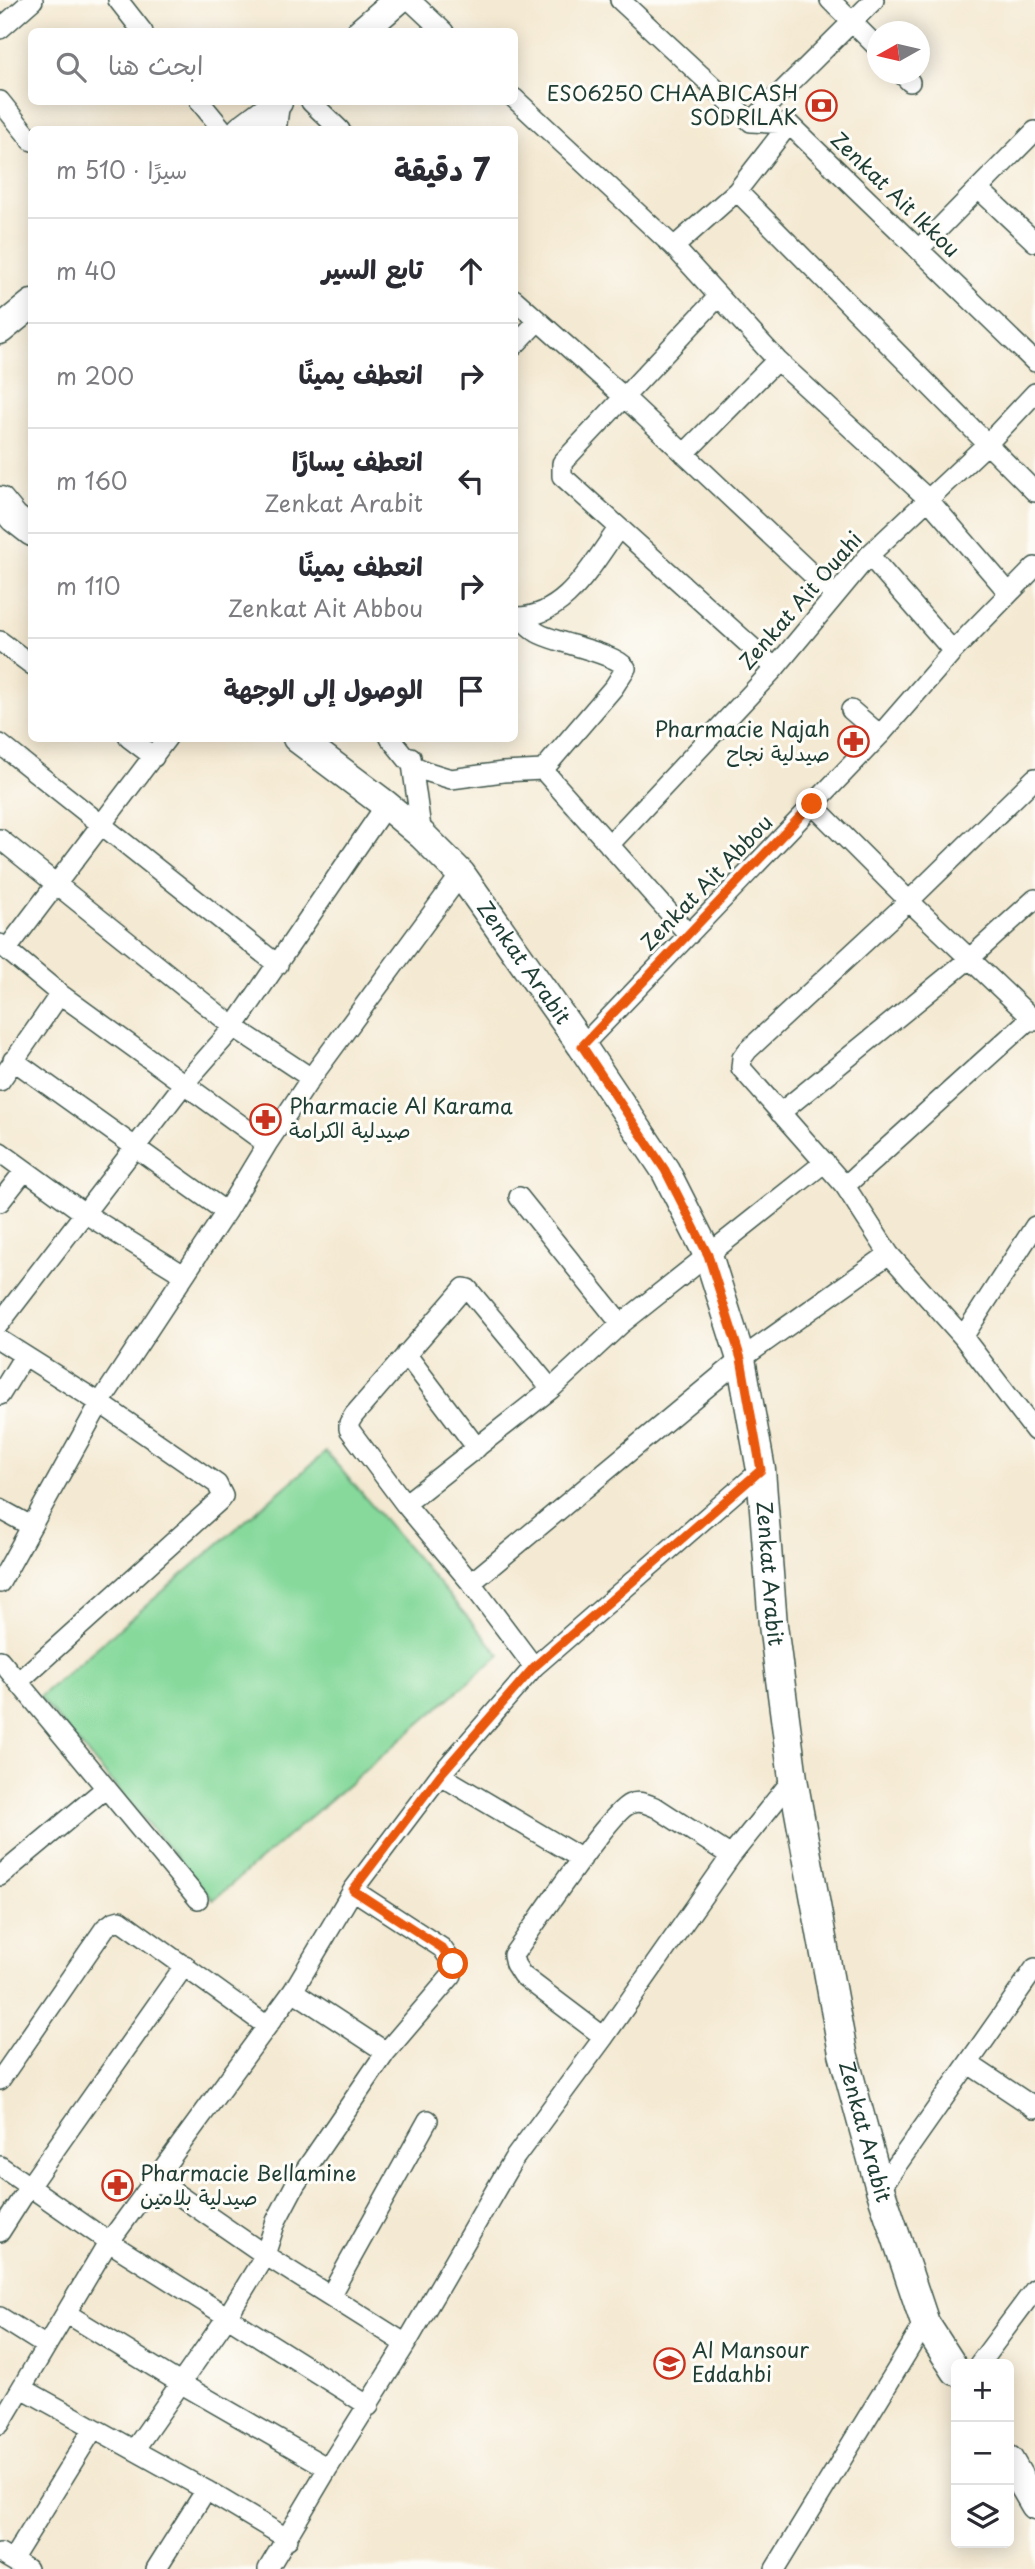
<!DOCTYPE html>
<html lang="ar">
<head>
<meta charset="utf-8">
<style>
  :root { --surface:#fff; --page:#f7f7f7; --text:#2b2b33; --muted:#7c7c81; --line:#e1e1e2 }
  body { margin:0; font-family:"Playpen Sans","Playpen Sans Arabic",sans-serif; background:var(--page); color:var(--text); direction:rtl }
  .controls { position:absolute; right:21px; bottom:21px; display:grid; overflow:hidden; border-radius:10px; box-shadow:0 4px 18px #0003 }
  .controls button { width:63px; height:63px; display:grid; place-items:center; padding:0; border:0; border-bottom:2px solid var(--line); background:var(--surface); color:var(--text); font:35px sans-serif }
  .compass { position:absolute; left:867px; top:21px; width:63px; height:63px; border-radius:50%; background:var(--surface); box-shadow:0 4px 18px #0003; rotate:262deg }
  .stop { position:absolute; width:21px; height:21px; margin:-16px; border:5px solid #ea580c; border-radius:50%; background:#fff }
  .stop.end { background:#ea580c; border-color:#fff; box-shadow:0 2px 7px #0008 }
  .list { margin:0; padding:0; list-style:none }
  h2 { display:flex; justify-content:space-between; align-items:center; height:91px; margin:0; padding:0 28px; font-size:30px }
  h2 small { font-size:23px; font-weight:400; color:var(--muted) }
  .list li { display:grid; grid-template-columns:46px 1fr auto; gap:21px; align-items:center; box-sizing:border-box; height:105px; padding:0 28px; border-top:2px solid var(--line) }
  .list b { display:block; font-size:26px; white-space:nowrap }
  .list p { margin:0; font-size:23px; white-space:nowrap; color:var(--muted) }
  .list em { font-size:23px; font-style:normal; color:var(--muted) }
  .icon { flex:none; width:38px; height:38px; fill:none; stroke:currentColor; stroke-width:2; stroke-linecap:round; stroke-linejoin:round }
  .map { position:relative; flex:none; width:1035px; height:2569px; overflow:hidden; direction:ltr }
  .search { position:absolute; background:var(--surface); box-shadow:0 4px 18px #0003; left:28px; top:28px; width:490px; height:77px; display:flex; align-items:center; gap:18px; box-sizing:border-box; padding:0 24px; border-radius:10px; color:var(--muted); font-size:26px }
  .panel { position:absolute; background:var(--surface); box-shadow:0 4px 18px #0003; left:28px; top:126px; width:490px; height:616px; border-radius:10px; direction:rtl }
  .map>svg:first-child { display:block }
</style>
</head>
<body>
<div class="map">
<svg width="1035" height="2569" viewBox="0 0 1035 2569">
  <rect width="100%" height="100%" fill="#fdfcf7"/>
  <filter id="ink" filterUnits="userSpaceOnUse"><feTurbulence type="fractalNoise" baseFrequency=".0143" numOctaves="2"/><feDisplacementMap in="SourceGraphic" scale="14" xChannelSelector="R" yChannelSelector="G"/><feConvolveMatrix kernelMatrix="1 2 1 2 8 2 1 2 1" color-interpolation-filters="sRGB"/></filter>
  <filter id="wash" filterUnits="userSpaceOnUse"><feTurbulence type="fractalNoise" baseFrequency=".00686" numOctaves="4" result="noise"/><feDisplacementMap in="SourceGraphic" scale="28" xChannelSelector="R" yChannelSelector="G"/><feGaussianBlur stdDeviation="1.57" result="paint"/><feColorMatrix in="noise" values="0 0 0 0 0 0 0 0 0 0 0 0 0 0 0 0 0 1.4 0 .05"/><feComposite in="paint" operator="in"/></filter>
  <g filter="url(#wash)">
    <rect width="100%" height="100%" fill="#f4e9d2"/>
    <path fill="#86d99b" stroke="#528b68" stroke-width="2" d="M 326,1452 L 500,1655 L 213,1900 L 39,1697 Z"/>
  </g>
  <g filter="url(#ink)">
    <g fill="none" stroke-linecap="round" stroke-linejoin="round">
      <defs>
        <path id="street" d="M 118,0 L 143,32
          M 410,0 L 444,32
          M 620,0 L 751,122 L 789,124 L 1035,362
          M 830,0 L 878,48
          M 0,29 L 33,0
          M 902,74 L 910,82
          M 514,98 L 674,247 L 777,360 L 927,498 L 1009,593
          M 0,101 L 32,141
          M 200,102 L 223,130
          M 311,102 L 340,130
          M 751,122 L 874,0
          M 276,130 L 280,102
          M 980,190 L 1035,242
          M 737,191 L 1035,492
          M 674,247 L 737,191 L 789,124
          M 918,250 L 1035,131
          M 718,297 L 562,463 L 562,476 L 775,668
          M 514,299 L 624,397 L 834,595
          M 514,346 L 538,321
          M 684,454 L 777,360
          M 869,555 L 953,651
          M 514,617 C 565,619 592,564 618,529
          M 0,641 L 32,665
          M 851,710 L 880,735
          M 129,738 L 154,757
          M 390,738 L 412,765 L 425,771 L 451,779 L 503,772 L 543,770 L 614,687 L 626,668 C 616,653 560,644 540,634 C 533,631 526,623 519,617
          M 0,744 L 278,965
          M 411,757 L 422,835
          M 543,770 L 689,935
          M 1035,778 L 909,901 L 748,1050 L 742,1058 L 741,1068 L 845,1186 L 889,1254 L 963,1337 L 1035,1431
          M 812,804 L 909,901 L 1035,1021
          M 0,839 L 234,1027 L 311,1078
          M 609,845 L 775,668 L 869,555 L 988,443 L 1035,393
          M 0,944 L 60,994 L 267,1144
          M 7,949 L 167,738
          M 582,1046 L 880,735 L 953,651 L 1035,567
          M 13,1060 L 226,1212
          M 0,1081 L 60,994
          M 780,1113 L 969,959 L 1035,899
          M 0,1152 L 84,1213 L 184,1275
          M 845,1186 L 1032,1017
          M 519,1197 L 621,1324
          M 0,1202 L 25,1170
          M 0,1323 L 183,1085 L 234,1027 L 386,805
          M 963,1337 L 1035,1226
          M 0,1340 L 100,1403 L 217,1484 L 223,1496 L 219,1501 L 18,1682
          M 406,1354 L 477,1448
          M 0,1395 L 24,1356
          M 405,1504 L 551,1389 L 621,1324 L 825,1162
          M 0,1509 L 31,1526
          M 0,1583 L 100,1403 L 226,1212 L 267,1144 L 311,1078 L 461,874
          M 471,1583 L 741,1359 L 889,1254
          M 0,1660 L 198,1899
          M 534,1667 L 471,1583 L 405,1504 L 349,1429 L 349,1423 L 354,1415 L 464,1288 L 468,1289 L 551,1389
          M 440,1775 L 582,1859
          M 0,1876 L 106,1788
          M 293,1991 L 386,2052
          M 604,2037 L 522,1975 L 515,1964 L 513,1955 C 531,1931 610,1811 630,1804 C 639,1800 648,1804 657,1808 L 731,1856
          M 969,2064 L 1035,2108
          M 0,2080 L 105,1928 L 113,1922 L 120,1920 L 267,2026
          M 0,2166 L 109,2242 L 369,2406
          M 155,2179 L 265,2255 L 406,2344
          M 880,2189 L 1035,1968
          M 0,2232 L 30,2185 L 185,1965
          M 330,2296 L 428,2120
          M 66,2313 L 180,2383 L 328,2468
          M 0,2317 L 46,2346
          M 979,2364 L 1035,2289
          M 22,2388 L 206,2490 L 288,2539
          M 0,2424 L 104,2249 L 293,1991 L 353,1890 L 440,1775 L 534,1667 L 761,1470
          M 134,2450 L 227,2317 L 265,2255 L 276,2221 L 295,2185 L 386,2052 L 452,1975 L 453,1964 L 442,1948 L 353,1890
          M 0,2553 L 27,2569
          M 12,2560 L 94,2428
          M 156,2569 L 206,2490
          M 268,2569 L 328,2468 L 406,2344 L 513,2160 L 604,2037 L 731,1856 L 793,1779
          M 775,2569 L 925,2323"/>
        <g id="secondary">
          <path d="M 361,32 L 398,0"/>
          <path d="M 241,130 L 278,102"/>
          <path d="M 0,330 L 32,304"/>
          <path d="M 0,501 L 14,518 L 32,532"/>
          <path id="s1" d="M 297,738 L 386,805 L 422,835 L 461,874 L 582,1046 L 665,1170 L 708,1255 L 741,1359 L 761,1470 L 773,1625 L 793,1779 L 843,2053 L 880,2189 L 925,2323 L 956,2371"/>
          <path d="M 1009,2460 L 1035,2505"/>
        </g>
      </defs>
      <use href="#street" stroke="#3f574c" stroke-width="22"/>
      <use href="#secondary" stroke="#3f574c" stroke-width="31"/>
      <use href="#street" stroke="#fff" stroke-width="19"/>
      <use href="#secondary" stroke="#fff" stroke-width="28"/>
    </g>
  </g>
  <g fill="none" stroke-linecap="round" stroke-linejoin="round" filter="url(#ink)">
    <path stroke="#ea580c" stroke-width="9" d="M 453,1964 L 442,1948 L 353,1890 L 440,1775 L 534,1667 L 761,1470 L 741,1359 L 708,1255 L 665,1170 L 582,1046 L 812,804"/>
  </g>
  <defs>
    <symbol id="bank-ring" viewBox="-11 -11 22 22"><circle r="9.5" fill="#fdfcf7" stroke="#c8321e" stroke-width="1.5"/><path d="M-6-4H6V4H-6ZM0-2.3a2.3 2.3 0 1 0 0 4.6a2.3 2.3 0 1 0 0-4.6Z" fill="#c8321e"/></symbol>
    <symbol id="pharmacy-ring" viewBox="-11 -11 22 22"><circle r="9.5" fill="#fdfcf7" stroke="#c8321e" stroke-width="1.5"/><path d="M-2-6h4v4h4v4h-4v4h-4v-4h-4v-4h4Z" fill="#c8321e"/></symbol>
    <symbol id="school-ring" viewBox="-11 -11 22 22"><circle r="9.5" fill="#fdfcf7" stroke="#c8321e" stroke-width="1.5"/><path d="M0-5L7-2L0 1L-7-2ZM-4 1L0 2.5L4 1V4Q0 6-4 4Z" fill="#c8321e"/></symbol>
  </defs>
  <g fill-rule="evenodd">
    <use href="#bank-ring" x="804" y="88" width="35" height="35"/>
    <use href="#pharmacy-ring" x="836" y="724" width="35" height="35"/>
    <use href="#pharmacy-ring" x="248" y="1102" width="35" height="35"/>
    <use href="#pharmacy-ring" x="100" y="2168" width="35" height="35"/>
    <use href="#school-ring" x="652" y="2346" width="35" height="35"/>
  </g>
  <g text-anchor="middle" stroke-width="6" stroke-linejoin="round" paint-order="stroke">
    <g font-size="21" fill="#1f3d34" stroke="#fdfcf7" text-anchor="start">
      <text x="798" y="101" text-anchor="end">ES06250 CHAABICASH<tspan x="798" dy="24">SODRILAK</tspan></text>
      <text x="830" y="737" text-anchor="end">Pharmacie Najah<tspan x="830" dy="24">صيدلية نجاح</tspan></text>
      <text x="289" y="1114">Pharmacie Al Karama<tspan x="289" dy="24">صيدلية الكرامة</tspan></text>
      <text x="140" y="2181">Pharmacie Bellamine<tspan x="140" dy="24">صيدلية بلامين</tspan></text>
      <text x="692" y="2358">Al Mansour<tspan x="692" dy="24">Eddahbi</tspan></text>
    </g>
    <g font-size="21" fill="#1f3d34" stroke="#fdfcf7">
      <text transform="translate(895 195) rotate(44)" y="7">Zenkat Ait Ikkou</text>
      <text transform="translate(801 601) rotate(-49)" y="7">Zenkat Ait Ouahi</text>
      <text transform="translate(707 883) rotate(-46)" y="7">Zenkat Ait Abbou</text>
      <text dy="7" stroke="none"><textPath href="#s1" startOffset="322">Zenkat Arabit</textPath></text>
      <text dy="7" stroke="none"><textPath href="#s1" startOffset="994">Zenkat Arabit</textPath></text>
      <text dy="7" stroke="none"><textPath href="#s1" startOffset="1561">Zenkat Arabit</textPath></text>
    </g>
  </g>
</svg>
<div class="controls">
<button>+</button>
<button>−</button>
<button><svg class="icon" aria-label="layers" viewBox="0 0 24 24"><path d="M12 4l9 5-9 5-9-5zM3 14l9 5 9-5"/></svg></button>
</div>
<svg class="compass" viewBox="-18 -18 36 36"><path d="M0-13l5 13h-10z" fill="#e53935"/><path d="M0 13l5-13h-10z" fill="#7c7c81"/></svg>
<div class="stop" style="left:453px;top:1964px"></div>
<div class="stop end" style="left:812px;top:804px"></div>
<div class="search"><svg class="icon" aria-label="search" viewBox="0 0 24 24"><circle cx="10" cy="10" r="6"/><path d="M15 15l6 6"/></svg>ابحث هنا</div>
<section class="panel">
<h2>7 دقيقة<small>سيرًا · 510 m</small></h2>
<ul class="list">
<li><svg class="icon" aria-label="ahead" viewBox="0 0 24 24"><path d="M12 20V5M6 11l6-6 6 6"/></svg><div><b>تابع السير</b></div><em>40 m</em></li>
<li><svg class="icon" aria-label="right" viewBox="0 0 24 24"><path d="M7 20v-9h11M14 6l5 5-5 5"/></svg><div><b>انعطف يمينًا</b></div><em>200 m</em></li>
<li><svg class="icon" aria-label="left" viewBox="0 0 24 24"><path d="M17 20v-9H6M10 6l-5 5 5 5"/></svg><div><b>انعطف يسارًا</b><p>Zenkat Arabit</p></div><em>160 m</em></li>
<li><svg class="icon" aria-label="right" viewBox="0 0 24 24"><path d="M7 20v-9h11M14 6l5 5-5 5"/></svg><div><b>انعطف يمينًا</b><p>Zenkat Ait Abbou</p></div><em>110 m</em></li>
<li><svg class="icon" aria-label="arrive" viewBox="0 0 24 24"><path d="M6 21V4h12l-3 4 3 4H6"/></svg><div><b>الوصول إلى الوجهة</b></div></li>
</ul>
</section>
</div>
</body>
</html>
